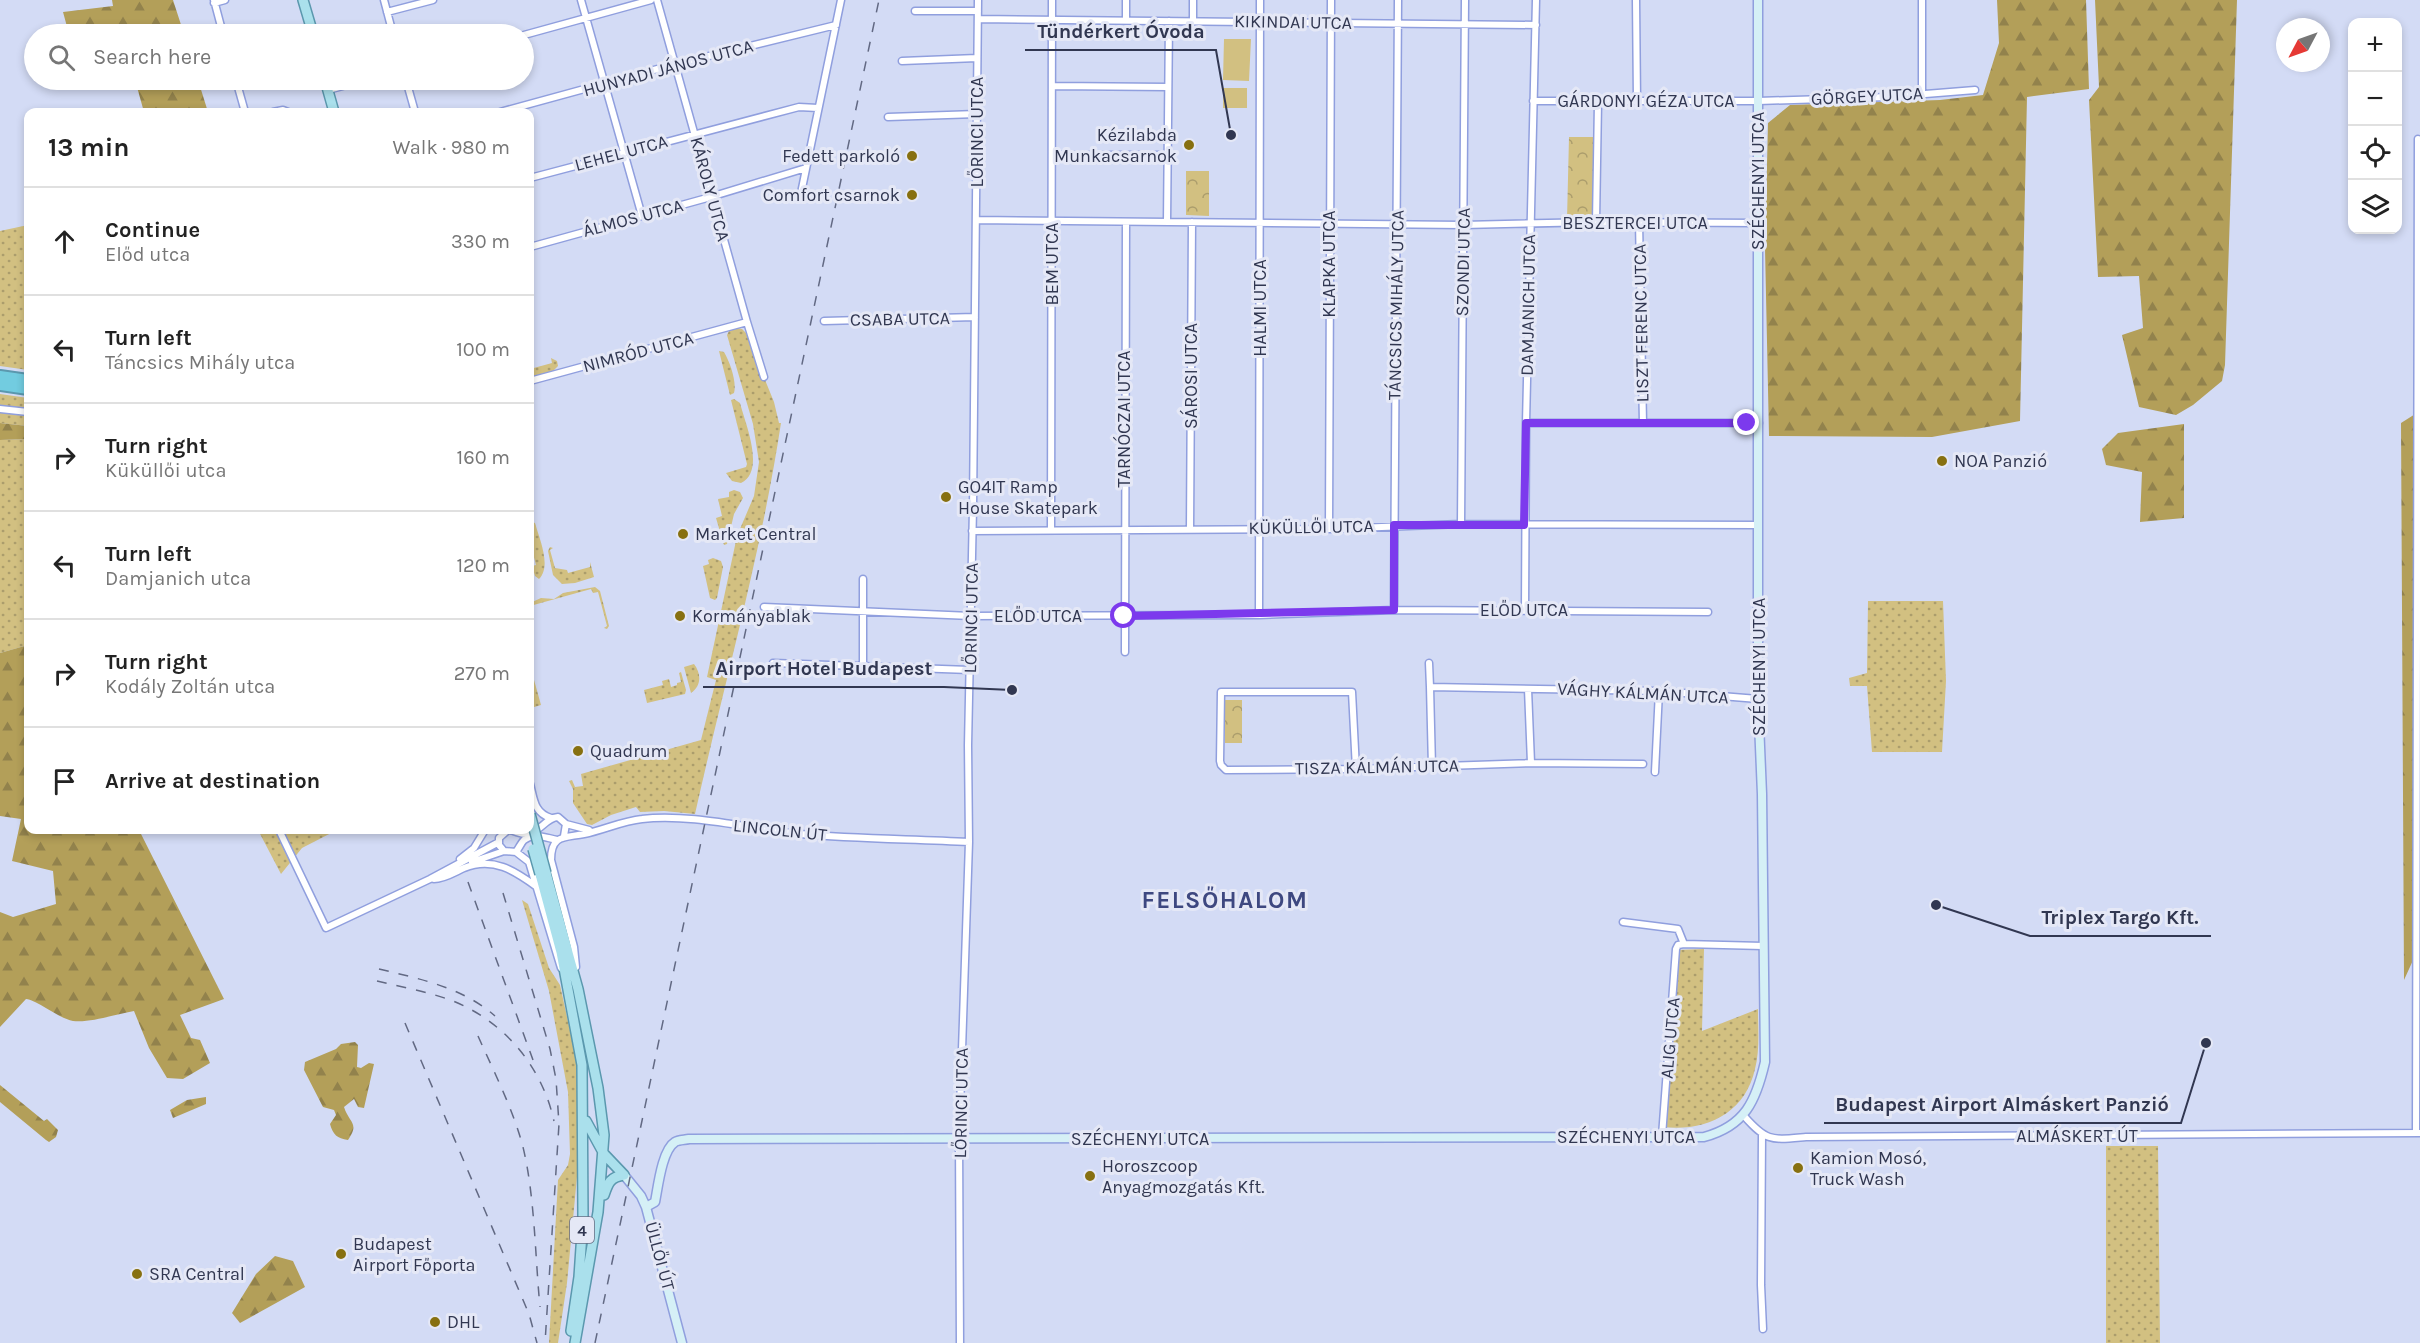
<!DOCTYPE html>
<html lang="en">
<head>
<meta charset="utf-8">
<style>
  :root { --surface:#fff; --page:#f6f6f6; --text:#222; --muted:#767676; --line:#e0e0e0 }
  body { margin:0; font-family:Karla,sans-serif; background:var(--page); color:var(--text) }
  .controls { position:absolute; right:18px; top:18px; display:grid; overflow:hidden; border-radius:12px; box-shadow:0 3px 9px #0003 }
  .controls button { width:54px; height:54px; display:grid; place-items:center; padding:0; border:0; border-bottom:2px solid var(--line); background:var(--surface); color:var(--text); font:30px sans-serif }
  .compass { position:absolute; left:2276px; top:18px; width:54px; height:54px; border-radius:50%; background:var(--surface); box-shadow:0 3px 9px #0003; rotate:229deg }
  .stop { position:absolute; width:18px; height:18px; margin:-14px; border:4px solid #7c3aed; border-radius:50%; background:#fff }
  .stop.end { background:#7c3aed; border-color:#fff; box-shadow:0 2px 6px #0008 }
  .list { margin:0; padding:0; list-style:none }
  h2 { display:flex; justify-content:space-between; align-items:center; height:78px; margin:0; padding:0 24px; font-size:26px }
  h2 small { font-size:20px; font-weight:400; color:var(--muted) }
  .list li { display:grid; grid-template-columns:39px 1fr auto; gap:18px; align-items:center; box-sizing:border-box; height:108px; padding:0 24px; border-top:2px solid var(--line) }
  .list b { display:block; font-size:22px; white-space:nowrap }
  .list p { margin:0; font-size:20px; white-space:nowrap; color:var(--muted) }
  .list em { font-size:20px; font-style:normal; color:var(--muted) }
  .icon { flex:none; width:33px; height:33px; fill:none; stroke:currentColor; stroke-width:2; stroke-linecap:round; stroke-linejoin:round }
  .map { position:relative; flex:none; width:2420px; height:1343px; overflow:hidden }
  .search { position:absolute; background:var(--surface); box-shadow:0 3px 9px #0003; left:24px; top:24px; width:510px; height:66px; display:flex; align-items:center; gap:15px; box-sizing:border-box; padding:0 21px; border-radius:33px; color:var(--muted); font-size:22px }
  .panel { position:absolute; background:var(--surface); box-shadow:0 3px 9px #0003; left:24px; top:108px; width:510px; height:726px; border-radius:12px }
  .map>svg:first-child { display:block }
</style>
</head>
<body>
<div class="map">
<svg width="2420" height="1343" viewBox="0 0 2420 1343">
  <defs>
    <pattern id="grass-dots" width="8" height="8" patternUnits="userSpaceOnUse" patternTransform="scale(1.5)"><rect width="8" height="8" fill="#d2c081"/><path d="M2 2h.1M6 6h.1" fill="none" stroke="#ab9d6c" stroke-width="1.8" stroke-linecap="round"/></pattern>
    <pattern id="forest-firs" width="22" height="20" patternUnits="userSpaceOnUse" patternTransform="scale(1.5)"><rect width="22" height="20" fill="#b39f59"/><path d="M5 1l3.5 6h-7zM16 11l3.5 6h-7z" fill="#92824c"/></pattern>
    <pattern id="park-crowns" width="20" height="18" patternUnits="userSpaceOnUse" patternTransform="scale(1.5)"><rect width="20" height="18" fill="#d2c081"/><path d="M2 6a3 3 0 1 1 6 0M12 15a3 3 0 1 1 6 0" fill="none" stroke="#ab9d6c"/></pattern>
  </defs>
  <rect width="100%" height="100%" fill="#d3dbf5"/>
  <path fill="url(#grass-dots)" d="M 28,225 L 28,370 L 0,366 L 0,231 Z
    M 737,328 L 742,329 L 746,333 L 774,402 L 779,423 L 781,423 C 761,555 724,684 695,814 L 664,811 L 640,812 L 636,807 L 611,815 L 592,825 L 587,824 L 573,803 L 573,789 L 569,781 L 572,780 L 575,787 L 583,786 L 581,774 L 701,740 L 716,680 L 707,677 L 737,536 L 754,496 L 759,462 L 753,424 L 727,335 L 729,331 Z
    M 719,351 L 724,352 C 730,362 737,382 734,393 L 730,395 Z
    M 551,358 L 557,361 L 558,366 L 552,372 L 530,377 L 530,369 L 552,363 Z
    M 0,394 L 28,398 L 28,426 L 0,423 Z
    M 734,399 L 740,403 C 745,423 766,471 741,483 L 732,481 L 726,473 L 746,467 L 747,464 L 731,400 Z
    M 28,439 L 28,645 L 0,653 L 0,440 Z
    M 734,490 L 740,492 L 743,498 L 734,514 L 727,544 L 724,545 L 716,518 L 722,516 L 718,499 L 729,497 L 729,492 Z
    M 530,521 L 535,523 C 539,538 552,566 539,579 L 535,576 L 532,566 L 536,565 L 530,542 Z
    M 550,547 L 553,548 L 550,550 L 555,568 L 567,570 L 568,573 L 590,567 L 590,562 L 594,577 L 575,583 L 562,584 L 553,575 L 548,551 Z
    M 713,558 L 721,561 L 723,567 L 717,598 L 715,600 L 710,598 L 703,566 L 709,564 L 708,560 Z
    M 595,587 L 600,591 L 609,626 L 607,629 L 604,628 L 607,626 L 598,592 L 593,593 L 591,589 L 530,606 L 530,603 L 541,598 L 554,599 L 563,593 Z
    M 1868,601 L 1943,601 L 1946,681 L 1942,752 L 1872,752 L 1867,686 L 1850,686 L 1849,678 L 1867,673 Z
    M 530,658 L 532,658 L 533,663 L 531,669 L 541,705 L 531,708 Z
    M 694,664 C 701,673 702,686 691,693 L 684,667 Z
    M 681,672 L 686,690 L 685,694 L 647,703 L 644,690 L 663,685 L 662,681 L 669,679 L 671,687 L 677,685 L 677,683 L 681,682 L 679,673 Z
    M 258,830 L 337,830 L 302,848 L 281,874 Z
    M 522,900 L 528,904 L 549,968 L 560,985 L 576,1058 L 579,1138 L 578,1166 L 567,1283 L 558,1343 L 549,1343 L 558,1180 L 568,1165 L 570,1154 L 568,1092 L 549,991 Z
    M 1704,949 L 1702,1031 L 1758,1009 C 1758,1029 1760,1050 1755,1069 C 1745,1114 1705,1132 1663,1127 L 1676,950 Z
    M 2106,1146 L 2158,1146 L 2160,1343 L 2106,1343 Z"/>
  <path fill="url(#forest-firs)" d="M 112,0 L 173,0 L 184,34 L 122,34 L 120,28 L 112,34 L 69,34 L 63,12 L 113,6 Z
    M 1997,0 L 2086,0 L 2089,89 L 2027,97 L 2020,421 L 1932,437 L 1769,436 L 1765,248 L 1768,123 L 1790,105 L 1940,100 L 1983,95 L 1999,43 Z
    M 2095,0 L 2237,0 L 2225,365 L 2222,381 L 2193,405 L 2176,415 L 2139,407 L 2122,335 L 2143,328 L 2139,276 L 2098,277 L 2089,100 L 2099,87 Z
    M 135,80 L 198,80 L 208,112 L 144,112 Z
    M 2420,411 L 2420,945 L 2404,980 L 2401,423 Z
    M 0,423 L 28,426 L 28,439 L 0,440 Z
    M 2184,424 L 2184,518 L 2140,522 L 2142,472 L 2106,465 L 2102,449 L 2118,433 Z
    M 28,645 L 28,830 L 139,830 L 224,999 L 180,1015 L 191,1038 L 200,1040 L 210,1063 L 183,1079 L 167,1078 L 149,1048 L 134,1011 C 116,1014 91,1023 73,1021 C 58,1018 37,1000 26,999 L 0,1027 L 0,912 L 13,917 L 56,904 L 53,871 L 12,861 L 21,819 L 0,816 L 0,653 Z
    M 355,1042 L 358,1045 L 357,1067 L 361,1068 L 369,1063 L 374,1064 L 364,1108 L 358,1107 L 354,1099 L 344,1107 C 349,1123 360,1123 348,1140 C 337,1138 333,1135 330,1124 L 336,1115 L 334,1110 L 323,1107 L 304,1070 L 305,1062 L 336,1049 L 341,1044 Z
    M 0,1085 L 44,1121 L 47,1119 L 58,1130 L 56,1137 L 49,1142 L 46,1140 L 0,1102 Z
    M 206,1097 L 206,1104 L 173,1118 L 170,1110 L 187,1100 Z
    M 275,1256 L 293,1261 L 305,1287 L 240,1323 L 232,1313 L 256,1274 Z"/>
  <path fill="url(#park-crowns)" d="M 1569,137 L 1595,137 L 1595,219 L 1567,219 Z
    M 1186,171 L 1209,171 L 1209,216 L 1186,215 Z
    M 1225,700 L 1242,700 L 1242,743 L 1225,743 Z"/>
  <path fill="#d2c081" d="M 1224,39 L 1251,39 L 1249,81 L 1223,80 Z
    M 1223,88 L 1247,88 L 1247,108 L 1223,108 Z"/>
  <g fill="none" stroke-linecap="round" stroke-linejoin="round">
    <defs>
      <path id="street" d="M 214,0 L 223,34
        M 384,0 L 393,34
        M 581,0 L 642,216
        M 657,0 L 747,322 L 764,377
        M 1636,0 L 1637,101
        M 1922,0 L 1922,93
        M 214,3 L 225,0
        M 915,11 L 978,11
        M 387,12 L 433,0
        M 978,19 L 1536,25
        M 1126,20 L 1126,0
        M 1193,21 L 1193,0
        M 524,35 L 651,0
        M 902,61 L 977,58
        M 236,80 L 245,112
        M 406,80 L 415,112
        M 1053,86 L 1168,87
        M 328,90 L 365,80
        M 1533,101 L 1758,101 L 1888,97 L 1975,90
        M 273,112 L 283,110 L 288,112
        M 500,112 L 672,65 L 836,25
        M 888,117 L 977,114
        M 1053,155 L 1168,155
        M 530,178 L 799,107 L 818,108
        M 800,198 L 841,0
        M 977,220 L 1463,225 L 1596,222 L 1758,223
        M 1167,222 L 1169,21
        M 1596,222 L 1598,102
        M 1639,222 L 1643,423
        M 530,247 L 707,198 L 806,168
        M 824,321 L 975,317
        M 530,381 L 747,322
        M 0,409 L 28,412
        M 1526,423 L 1759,423
        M 1461,524 L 1465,0
        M 1051,529 L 1052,0
        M 1190,529 L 1192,222
        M 1329,529 L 1331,0
        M 972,531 L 1329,529 L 1461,524 L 1758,525
        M 764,607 L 971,616 L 1259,615 L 1394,610 L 1708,612
        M 1394,610 L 1398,0
        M 1525,610 L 1526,423 L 1536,0
        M 1259,615 L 1260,0
        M 1125,652 L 1126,222
        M 773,663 L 970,670
        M 1429,663 L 1430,687
        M 863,666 L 863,579
        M 1528,689 L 1531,763 L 1643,764
        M 1432,767 L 1430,687 L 1659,691 L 1758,699
        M 1356,769 L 1352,692 L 1221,692 L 1220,761 L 1221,765 L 1226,770 L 1356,769 L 1531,763
        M 1655,772 L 1659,691
        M 530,784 C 534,799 534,813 551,818
        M 566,824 L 589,830
        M 279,830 L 326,928 L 430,879 L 499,842
        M 507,830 C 515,830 520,835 527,834 C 541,832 545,818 558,817 L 566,824 L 564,836
        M 508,830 L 499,838 L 499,845 L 504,851 L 516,852 L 529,862 L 561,968
        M 516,852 C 519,848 521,843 524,840 C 535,832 546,838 557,840
        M 460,859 L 474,848 L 485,830
        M 472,862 L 504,851
        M 434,879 C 444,879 455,872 464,868 C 493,856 515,871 537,887
        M 1623,922 L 1678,929 L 1684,944 L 1763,946
        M 576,967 L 574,947 L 551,860 C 551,834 565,838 584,834 C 604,830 622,821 642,819 C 690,813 751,829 800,834 C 856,839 913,839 969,842
        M 1744,1116 C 1767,1142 1771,1140 1806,1137 L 2420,1133
        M 2416,1133 L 2418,139
        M 1762,1135 L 1761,1285 L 1763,1329
        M 1662,1136 L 1676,949 L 1678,945 L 1684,944
        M 960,1343 L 959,1139 L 969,842 L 968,745 L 973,508 L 978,0"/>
      <path id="secondary" d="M 624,1175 L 641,1196 L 646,1207 L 682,1343
        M 646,1207 L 655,1202 C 658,1187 662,1150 675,1142 C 678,1140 684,1140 689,1139 L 1704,1137 C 1745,1126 1756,1101 1765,1062 L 1762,794 L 1758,699 L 1758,0"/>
      <path id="primary" d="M 303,0 L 313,34
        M 325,80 L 334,112
        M 546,873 L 578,989 L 598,1088 L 604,1135 L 598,1212 L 575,1343
        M 540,874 L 561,952 L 582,1065 L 583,1218 L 579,1277 L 571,1331
        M 586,1121 L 604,1154 L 624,1175
        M 604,1195 C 608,1183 610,1177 624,1175"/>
      <path id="highway" d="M 0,376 L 28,380
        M 0,385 L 28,389"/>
    </defs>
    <use href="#street" stroke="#909fde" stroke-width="9"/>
    <use href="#secondary" stroke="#909fde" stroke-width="11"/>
    <use href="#primary" stroke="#5b98ae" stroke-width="12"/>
    <use href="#highway" stroke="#5b98ae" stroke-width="14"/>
    <use href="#street" stroke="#fff" stroke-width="6"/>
    <use href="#secondary" stroke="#d5f0f6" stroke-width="8"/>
    <use href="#primary" stroke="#aae0ec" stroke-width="9"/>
    <use href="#highway" stroke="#72cce0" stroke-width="10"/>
    <path stroke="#626983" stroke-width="1.5" stroke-dasharray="10 10" stroke-linecap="butt" d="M 468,882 L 533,1060
      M 503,893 L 550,1049 L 556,1079 L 559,1124 L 545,1343
      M 379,969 C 420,979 462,987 495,1016
      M 377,981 C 402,987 429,992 453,1001 C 505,1022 542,1067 554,1121
      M 405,1023 L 529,1314 L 537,1343
      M 478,1036 C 494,1072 513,1109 523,1147 C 535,1197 535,1256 540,1307
      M 595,1343 L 879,0"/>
    <defs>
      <path id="primary-bridge" d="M 530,814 L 546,873
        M 533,849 L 540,874"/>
    </defs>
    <use href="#primary-bridge" stroke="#5b98ae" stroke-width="12" stroke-linecap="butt"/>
    <use href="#primary-bridge" stroke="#aae0ec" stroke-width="9"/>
  </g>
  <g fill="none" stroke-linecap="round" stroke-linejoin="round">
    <path stroke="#7c3aed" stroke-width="8" d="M 1124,616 L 1394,610 L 1394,525 L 1524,525 L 1526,423 L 1747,423"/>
  </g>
  <g fill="#877010" stroke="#e5e8f6" stroke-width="2">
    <circle cx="1189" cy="145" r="6"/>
    <circle cx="912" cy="156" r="6"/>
    <circle cx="912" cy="195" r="6"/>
    <circle cx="1942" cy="461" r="6"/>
    <circle cx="946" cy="497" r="6"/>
    <circle cx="683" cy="534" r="6"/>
    <circle cx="680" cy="616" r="6"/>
    <circle cx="578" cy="751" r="6"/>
    <circle cx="1798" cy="1168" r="6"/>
    <circle cx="1090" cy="1176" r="6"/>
    <circle cx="341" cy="1254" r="6"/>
    <circle cx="137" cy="1274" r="6"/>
    <circle cx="435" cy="1322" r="6"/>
  </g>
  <g text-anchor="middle" stroke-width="6" stroke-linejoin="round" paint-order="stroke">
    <rect fill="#e5e8f6" stroke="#676c82" stroke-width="1.5" x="570" y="1217" width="24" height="26" rx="4.5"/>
    <g font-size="16" font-weight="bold" fill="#313751">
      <text x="582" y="1236">4</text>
    </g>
    <g font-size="18" fill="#313751" stroke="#e5e8f6">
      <text transform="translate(1293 22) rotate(1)" y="6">KIKINDAI UTCA</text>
      <text transform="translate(668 68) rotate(-15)" y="6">HUNYADI JÁNOS UTCA</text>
      <text transform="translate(1867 96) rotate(-3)" y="6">GÖRGEY UTCA</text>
      <text x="1646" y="107">GÁRDONYI GÉZA UTCA</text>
      <text transform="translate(977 132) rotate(-90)" y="6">LŐRINCI UTCA</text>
      <text transform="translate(621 153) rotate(-15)" y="6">LEHEL UTCA</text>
      <text transform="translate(1758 181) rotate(-90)" y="6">SZÉCHENYI UTCA</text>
      <text transform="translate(710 189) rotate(75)" y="6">KÁROLY UTCA</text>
      <text transform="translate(633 218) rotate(-15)" y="6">ÁLMOS UTCA</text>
      <text x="1635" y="229">BESZTERCEI UTCA</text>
      <text transform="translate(1463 262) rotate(-89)" y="6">SZONDI UTCA</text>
      <text transform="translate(1052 264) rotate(-90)" y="6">BEM UTCA</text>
      <text transform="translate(1329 264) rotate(-90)" y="6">KLAPKA UTCA</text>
      <text transform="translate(1396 305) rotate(-89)" y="6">TÁNCSICS MIHÁLY UTCA</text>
      <text transform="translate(1528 305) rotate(-89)" y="6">DAMJANICH UTCA</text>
      <text transform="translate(1260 308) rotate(-90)" y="6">HALMI UTCA</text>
      <text transform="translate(900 319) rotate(-1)" y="6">CSABA UTCA</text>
      <text transform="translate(1641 323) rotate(-91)" y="6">LISZT FERENC UTCA</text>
      <text transform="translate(638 352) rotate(-15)" y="6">NIMRÓD UTCA</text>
      <text transform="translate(1191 376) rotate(-90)" y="6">SÁROSI UTCA</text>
      <text transform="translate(1124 419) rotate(-90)" y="6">TARNÓCZAI UTCA</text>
      <text transform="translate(1311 527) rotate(-1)" y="6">KÜKÜLLŐI UTCA</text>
      <text x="1524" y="616">ELŐD UTCA</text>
      <text x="1038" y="622">ELŐD UTCA</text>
      <text transform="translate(971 618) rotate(-89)" y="6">LŐRINCI UTCA</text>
      <text transform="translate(1759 667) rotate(-90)" y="6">SZÉCHENYI UTCA</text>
      <text transform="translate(1643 693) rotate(3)" y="6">VÁGHY KÁLMÁN UTCA</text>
      <text transform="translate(1377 767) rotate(-1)" y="6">TISZA KÁLMÁN UTCA</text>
      <text transform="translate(780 830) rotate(6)" y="6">LINCOLN ÚT</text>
      <text transform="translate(1670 1038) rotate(-85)" y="6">ALIG UTCA</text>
      <text transform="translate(961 1103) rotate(-89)" y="6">LŐRINCI UTCA</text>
      <text x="2077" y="1142">ALMÁSKERT ÚT</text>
      <text x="1626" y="1143">SZÉCHENYI UTCA</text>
      <text x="1140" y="1145">SZÉCHENYI UTCA</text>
      <text transform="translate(660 1256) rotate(75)" y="6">ÜLLŐI ÚT</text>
    </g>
    <g font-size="18" fill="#313751" stroke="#e5e8f6" text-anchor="start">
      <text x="1177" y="141" text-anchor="end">Kézilabda<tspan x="1177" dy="21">Munkacsarnok</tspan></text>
      <text x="900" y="162" text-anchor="end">Fedett parkoló</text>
      <text x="900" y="201" text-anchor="end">Comfort csarnok</text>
      <text x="1954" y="467">NOA Panzió</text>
      <text x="958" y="493">GO4IT Ramp<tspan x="958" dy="21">House Skatepark</tspan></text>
      <text x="695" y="540">Market Central</text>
      <text x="692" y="622">Kormányablak</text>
      <text x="590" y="757">Quadrum</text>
      <text x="1810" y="1164">Kamion Mosó,<tspan x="1810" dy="21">Truck Wash</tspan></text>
      <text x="1102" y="1172">Horoszcoop<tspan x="1102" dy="21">Anyagmozgatás Kft.</tspan></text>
      <text x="353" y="1250">Budapest<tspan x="353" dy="21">Airport Főporta</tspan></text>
      <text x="149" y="1280">SRA Central</text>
      <text x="447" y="1328">DHL</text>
    </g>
    <g font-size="24" font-weight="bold" letter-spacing="1.5" fill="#3e4880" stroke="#e5e8f6">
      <text x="1225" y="908">FELSŐHALOM</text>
    </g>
  </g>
  <path fill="none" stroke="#313751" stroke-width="2" d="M1231 135L1216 50H1025M1012 690L944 687H703M1936 905L2030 936H2211M2206 1043L2181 1123H1824"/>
  <g fill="#313751" stroke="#e5e8f6" stroke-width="2">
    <circle cx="1231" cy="135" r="6"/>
    <circle cx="1012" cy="690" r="6"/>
    <circle cx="1936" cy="905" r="6"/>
    <circle cx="2206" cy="1043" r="6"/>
  </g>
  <g font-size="20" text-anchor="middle" font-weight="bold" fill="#313751" stroke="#e5e8f6" stroke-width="6" stroke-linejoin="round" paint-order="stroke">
    <text x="1121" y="38">Tündérkert Óvoda</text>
    <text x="824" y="675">Airport Hotel Budapest</text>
    <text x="2120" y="924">Triplex Targo Kft.</text>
    <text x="2002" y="1111">Budapest Airport Almáskert Panzió</text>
  </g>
</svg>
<div class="controls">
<button>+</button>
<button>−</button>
<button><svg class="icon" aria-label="locate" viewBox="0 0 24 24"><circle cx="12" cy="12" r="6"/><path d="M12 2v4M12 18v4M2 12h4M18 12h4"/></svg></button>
<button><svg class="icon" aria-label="layers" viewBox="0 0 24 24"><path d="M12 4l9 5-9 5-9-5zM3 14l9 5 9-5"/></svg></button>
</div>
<svg class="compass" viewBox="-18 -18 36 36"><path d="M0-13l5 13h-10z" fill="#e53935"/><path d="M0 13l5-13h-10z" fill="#767676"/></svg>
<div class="stop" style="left:1124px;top:616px"></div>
<div class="stop end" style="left:1747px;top:423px"></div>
<div class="search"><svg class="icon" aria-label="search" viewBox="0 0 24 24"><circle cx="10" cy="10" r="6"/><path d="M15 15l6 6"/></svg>Search here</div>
<section class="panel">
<h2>13 min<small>Walk · 980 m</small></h2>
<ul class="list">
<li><svg class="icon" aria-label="ahead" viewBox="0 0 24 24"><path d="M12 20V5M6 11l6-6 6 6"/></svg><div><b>Continue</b><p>Előd utca</p></div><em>330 m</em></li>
<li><svg class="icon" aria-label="left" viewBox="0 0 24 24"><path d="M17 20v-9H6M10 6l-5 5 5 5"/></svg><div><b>Turn left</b><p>Táncsics Mihály utca</p></div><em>100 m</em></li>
<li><svg class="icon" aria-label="right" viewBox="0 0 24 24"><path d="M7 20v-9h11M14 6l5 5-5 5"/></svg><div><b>Turn right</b><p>Küküllői utca</p></div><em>160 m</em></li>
<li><svg class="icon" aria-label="left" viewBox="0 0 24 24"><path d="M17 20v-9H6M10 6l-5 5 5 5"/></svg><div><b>Turn left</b><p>Damjanich utca</p></div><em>120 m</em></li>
<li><svg class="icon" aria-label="right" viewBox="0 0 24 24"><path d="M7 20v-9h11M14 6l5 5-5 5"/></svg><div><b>Turn right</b><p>Kodály Zoltán utca</p></div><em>270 m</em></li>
<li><svg class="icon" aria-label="arrive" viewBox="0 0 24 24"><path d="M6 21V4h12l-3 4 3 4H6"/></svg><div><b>Arrive at destination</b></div></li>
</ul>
</section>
</div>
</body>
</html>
